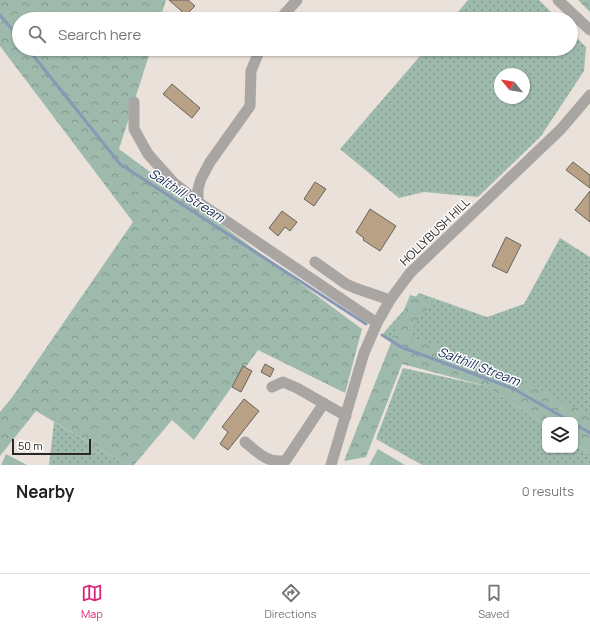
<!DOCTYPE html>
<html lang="en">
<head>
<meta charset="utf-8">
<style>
  :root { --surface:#fff; --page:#f2f2f2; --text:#222; --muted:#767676; --line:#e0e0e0; --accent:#db2777 }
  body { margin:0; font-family:Manrope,sans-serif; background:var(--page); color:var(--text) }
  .controls { position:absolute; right:12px; bottom:12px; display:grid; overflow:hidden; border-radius:8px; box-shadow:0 1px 3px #0004 }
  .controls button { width:36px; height:36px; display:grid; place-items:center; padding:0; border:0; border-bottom:1px solid var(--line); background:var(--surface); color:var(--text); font:20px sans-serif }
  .compass { position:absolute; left:494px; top:68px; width:36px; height:36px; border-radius:50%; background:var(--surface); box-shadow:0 1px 3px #0004; rotate:300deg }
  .scale { position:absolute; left:12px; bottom:10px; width:79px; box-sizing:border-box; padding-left:4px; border:2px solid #292623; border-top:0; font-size:11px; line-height:14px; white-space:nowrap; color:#292623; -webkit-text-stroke:3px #fff; paint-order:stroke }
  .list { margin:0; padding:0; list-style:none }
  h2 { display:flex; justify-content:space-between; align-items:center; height:52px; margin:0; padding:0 16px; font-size:17px }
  h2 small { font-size:13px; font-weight:400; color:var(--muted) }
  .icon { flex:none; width:22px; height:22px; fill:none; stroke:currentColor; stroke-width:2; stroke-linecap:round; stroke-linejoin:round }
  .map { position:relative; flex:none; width:590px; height:465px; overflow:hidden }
  .search { position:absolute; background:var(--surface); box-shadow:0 1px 3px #0004; left:12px; right:12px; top:12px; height:44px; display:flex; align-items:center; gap:10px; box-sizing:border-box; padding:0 14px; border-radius:22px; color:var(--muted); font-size:15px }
  .sheet { height:108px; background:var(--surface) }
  nav { display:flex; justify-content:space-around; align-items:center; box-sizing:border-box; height:56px; border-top:1px solid var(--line); background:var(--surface); font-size:11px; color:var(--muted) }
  nav a { display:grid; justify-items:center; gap:2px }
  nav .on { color:var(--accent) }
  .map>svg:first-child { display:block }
</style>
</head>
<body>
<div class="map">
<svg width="590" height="465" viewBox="0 0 590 465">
  <defs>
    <pattern id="grass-dots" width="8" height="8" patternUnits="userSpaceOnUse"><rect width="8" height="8" fill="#9ebaac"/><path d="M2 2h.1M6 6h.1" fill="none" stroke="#81978c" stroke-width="1.8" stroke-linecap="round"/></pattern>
    <pattern id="forest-crowns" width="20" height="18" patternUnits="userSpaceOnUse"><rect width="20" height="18" fill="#9ebaac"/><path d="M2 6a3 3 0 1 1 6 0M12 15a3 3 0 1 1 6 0" fill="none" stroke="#81978c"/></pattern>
  </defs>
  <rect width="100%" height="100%" fill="#eae2da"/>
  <path fill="url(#grass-dots)" fill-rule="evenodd" d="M 468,0 L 539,0 L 558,19 L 452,19 Z
    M 571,32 L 586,47 L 584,71 L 541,136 L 478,197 L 424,192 L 399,198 L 340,149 L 426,49 L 571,49 ZM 500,74 L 524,74 L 524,98 L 500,98 Z
    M 560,238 L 590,257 L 590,428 L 467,368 L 381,336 L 419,293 L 487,317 L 524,304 Z
    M 403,368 L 486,386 L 545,425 L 545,450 L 575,450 L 575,444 L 590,454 L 590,465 L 422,465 L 376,439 Z
    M 54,422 L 127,465 L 49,465 Z"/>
  <path fill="url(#forest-crowns)" d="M 0,0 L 166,0 L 160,19 L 19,19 L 19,49 L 151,49 L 119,149 L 362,329 L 345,393 L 258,350 L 194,440 L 172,420 L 134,465 L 127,465 L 36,411 L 0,456 L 0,412 L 13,396 L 133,222 L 0,46 Z
    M 578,0 L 590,0 L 590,12 Z
    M 410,295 L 433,301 L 406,336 L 472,356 L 590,414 L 590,454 L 575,444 L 575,420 L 545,420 L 545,425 L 486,386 L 402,364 L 366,457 L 344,461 Z"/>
  <path fill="#9ebaac" d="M 378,449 L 405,465 L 369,465 Z
    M 6,454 L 27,465 L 1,465 Z"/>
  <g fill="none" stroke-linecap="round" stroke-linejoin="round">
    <path stroke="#8899b6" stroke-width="3" d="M 0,15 L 19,38
      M 28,49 L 120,164 L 366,324
      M 382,335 L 401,347 L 514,389 L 568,420
      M 575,424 L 590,433"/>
  </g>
  <path fill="#b8a184" stroke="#69635c" d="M 169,0 L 188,0 L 195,6 L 186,15 Z
    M 172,84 L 200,108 L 192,118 L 163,94 Z
    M 573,162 L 590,175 L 590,188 L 566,170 Z
    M 315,182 L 326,189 L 314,206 L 304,199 Z
    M 590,191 L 590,222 L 575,210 Z
    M 370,209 L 396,226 L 380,251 L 363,240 L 364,238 L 356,232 Z
    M 282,211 L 297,222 L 290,231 L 285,227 L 278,236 L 269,228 Z
    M 506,237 L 521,245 L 507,273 L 492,266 Z
    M 265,364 L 274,369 L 270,377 L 261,372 Z
    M 243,366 L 252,371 L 241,392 L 232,387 Z
    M 244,399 L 259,411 L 228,450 L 220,444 L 228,432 L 222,427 Z"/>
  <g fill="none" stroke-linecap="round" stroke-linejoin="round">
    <path stroke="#a9a5a3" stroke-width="11" d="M 558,0 L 590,30
      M 280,19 L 297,0
      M 134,102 L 134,129 L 148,154 L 173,182 L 198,202 L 377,323
      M 198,202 L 198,189 L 201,179 L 210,162 L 250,106 L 251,71 L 260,49
      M 315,262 L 346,284 L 355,288 L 390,300
      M 272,387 L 283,382 L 297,388 L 346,416
      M 245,442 C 257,452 269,465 286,460 L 324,403
      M 331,465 L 364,353 L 377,323 L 390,300 L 410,273 L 561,129 L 590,95"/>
  </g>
  <g text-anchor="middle" stroke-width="3" stroke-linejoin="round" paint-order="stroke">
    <g font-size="12" fill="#292623" stroke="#fff">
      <text transform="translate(435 232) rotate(-44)" y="4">HOLLYBUSH HILL</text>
    </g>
    <g font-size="13" font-style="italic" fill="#162c54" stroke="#fff">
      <text transform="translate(187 195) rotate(33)" y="5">Salthill Stream</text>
      <text transform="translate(479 366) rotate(21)" y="5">Salthill Stream</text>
    </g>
  </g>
</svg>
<div class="controls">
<button><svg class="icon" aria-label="layers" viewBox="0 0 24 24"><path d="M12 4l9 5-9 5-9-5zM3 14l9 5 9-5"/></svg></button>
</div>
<svg class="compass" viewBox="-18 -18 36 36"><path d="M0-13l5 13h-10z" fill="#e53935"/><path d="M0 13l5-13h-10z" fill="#767676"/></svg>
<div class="scale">50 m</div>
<div class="search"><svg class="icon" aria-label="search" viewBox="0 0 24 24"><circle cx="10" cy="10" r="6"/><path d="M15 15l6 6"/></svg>Search here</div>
</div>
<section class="sheet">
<h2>Nearby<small>0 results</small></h2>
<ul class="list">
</ul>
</section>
<nav>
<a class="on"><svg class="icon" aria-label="map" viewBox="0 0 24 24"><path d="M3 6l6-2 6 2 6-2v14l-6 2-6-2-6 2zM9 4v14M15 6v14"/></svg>Map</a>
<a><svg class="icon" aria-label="directions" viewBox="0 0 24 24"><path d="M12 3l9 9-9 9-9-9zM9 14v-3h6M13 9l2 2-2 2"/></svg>Directions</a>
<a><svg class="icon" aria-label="saved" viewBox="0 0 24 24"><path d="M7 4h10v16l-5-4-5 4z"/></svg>Saved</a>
</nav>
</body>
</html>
